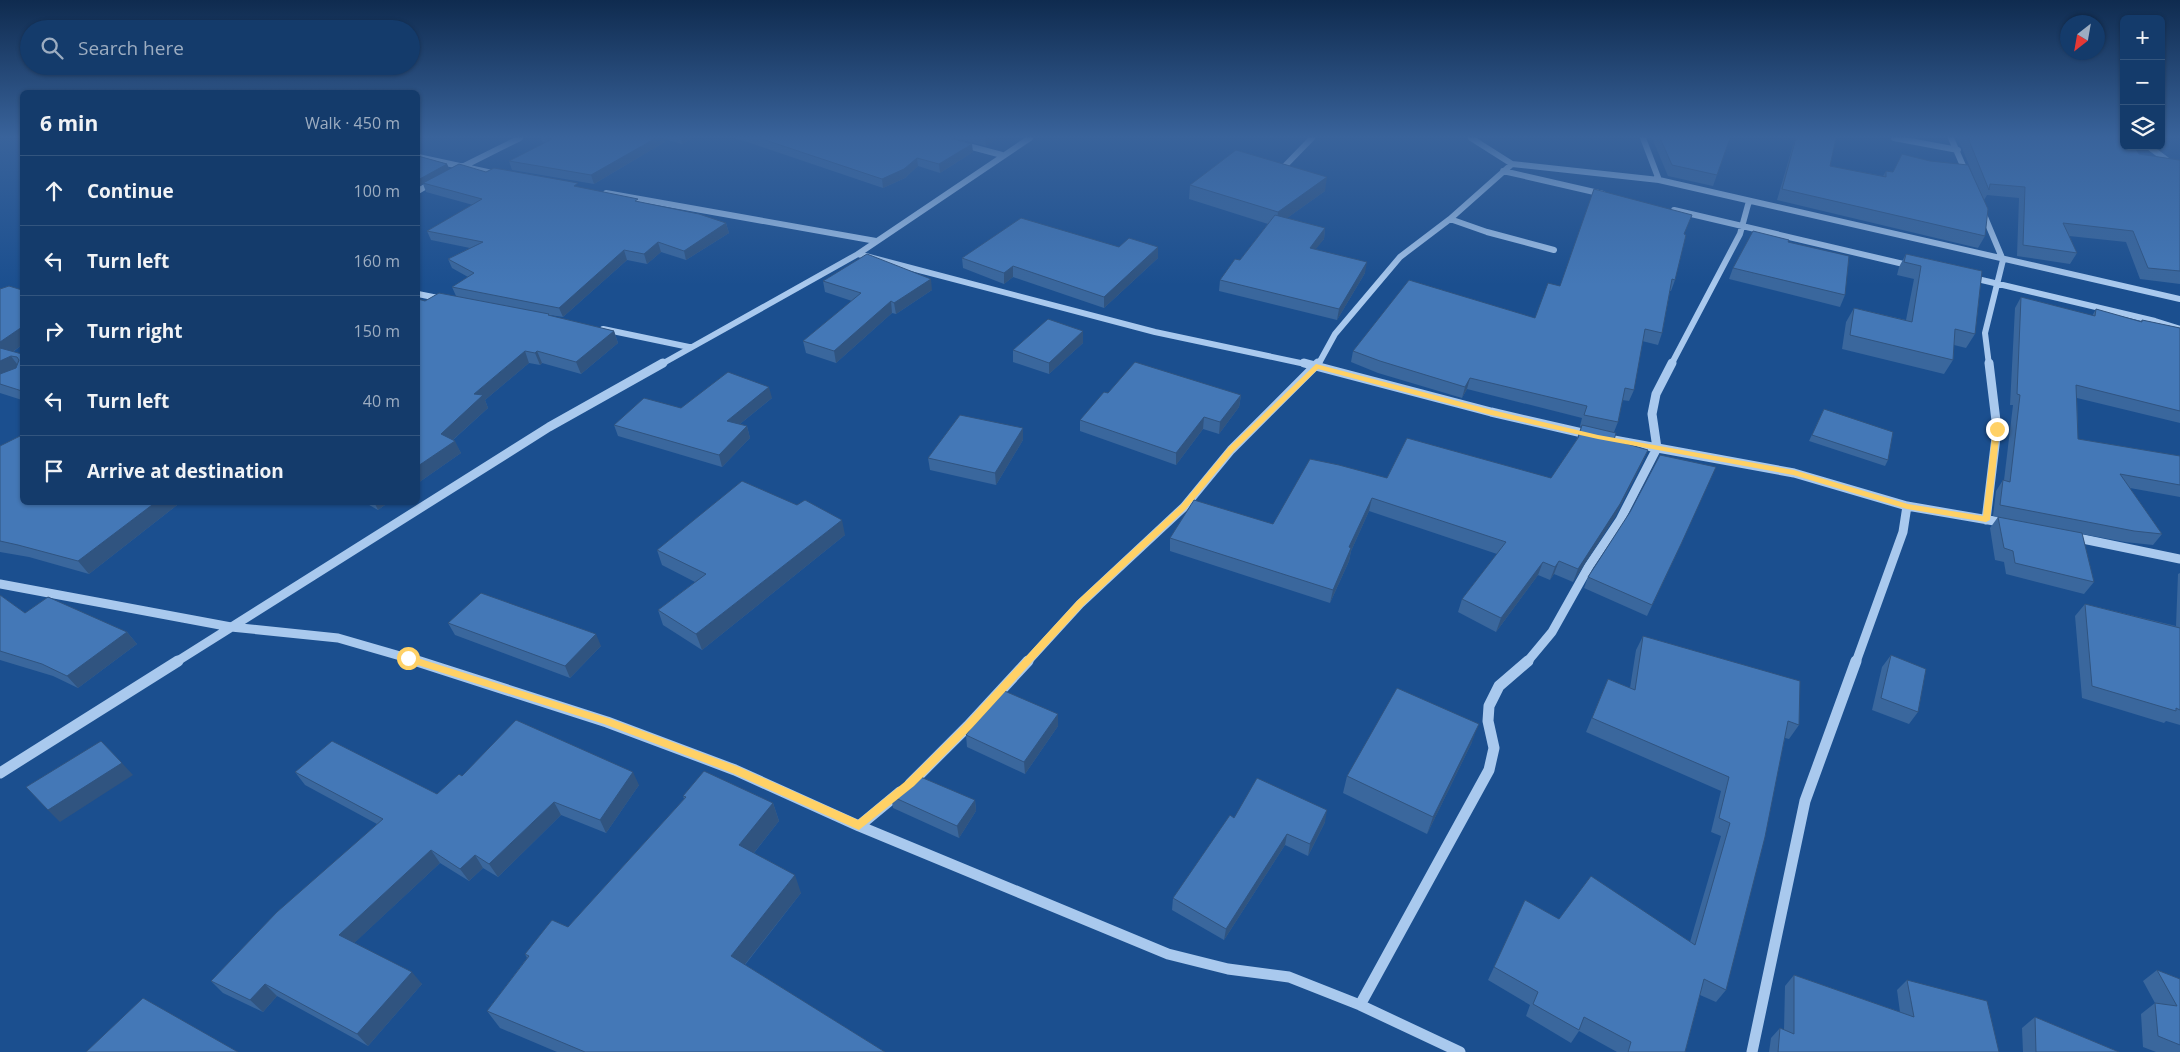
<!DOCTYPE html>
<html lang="en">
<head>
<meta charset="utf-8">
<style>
  :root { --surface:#143b6b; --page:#214673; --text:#f1f3f6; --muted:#9dadc1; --line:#33557e }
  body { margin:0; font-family:"Open Sans",sans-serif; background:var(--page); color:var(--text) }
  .controls { position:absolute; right:15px; top:15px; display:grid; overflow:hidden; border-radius:8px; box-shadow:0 1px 4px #0004 }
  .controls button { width:45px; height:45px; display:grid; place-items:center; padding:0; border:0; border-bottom:1px solid var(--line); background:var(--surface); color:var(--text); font:25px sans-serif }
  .compass { position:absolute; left:2060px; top:15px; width:45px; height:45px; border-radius:50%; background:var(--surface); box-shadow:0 1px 4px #0004; rotate:211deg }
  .stop { position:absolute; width:15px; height:15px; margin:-11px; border:4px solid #ffd166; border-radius:50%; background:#fff }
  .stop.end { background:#ffd166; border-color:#fff; box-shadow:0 1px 5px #0008 }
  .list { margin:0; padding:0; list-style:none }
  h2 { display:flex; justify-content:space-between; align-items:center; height:65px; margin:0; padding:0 20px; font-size:21px }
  h2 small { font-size:16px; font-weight:400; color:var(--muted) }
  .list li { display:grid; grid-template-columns:32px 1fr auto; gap:15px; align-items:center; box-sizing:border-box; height:70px; padding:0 20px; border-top:1px solid var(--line) }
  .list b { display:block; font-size:19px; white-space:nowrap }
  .list em { font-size:16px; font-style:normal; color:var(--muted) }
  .icon { flex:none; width:28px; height:28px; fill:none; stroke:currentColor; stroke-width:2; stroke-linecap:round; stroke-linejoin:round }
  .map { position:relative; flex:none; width:2180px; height:1052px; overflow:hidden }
  .search { position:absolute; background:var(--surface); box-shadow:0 1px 4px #0004; left:20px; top:20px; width:400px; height:55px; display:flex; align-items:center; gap:12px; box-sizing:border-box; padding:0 18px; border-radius:28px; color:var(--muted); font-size:19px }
  .panel { position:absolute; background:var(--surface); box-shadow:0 1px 4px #0004; left:20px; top:90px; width:400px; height:415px; border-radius:8px }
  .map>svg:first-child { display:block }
</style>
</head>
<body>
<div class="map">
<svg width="2180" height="1052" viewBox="0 0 2180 1052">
  <rect width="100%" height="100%" fill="#1b4f8f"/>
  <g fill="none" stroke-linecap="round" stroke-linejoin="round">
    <path stroke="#a9c9ee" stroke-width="6" d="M 938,138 L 1002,155
      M 1471,138 L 1512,164 L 1659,180 L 2180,299
      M 1643,138 L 1659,180
      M 1894,138 L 1958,150
      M 1951,138 L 1967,175
      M 2148,146 L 2180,170
      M 418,157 L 497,174
      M 462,167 L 520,138
      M 1503,171 L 1603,194
      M 1278,173 L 1312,138
      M 418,191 L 435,181
      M 606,193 L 876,241
      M 1674,210 L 1912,266
      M 1982,210 L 2003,260 L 1985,333 L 1989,365
      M 1450,219 L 1487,232 L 1554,250
      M 858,254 L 1155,332 L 1310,365
      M 1969,277 L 2155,321 L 2180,329
      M 418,294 L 443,299
      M 603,329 L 689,347
      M 660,365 L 858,254 L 1030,138
      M 1318,365 L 1335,334 L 1400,257 L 1450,219 L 1512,164
      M 1671,365 L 1740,234 L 1749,201"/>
    <path stroke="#a9c9ee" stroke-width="9" d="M 1304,363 L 1491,412 L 1591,435
      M 1603,438 L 1794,473 L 1907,506 L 2006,523
      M 1986,520 L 1997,429 L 1989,363
      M 2073,537 L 2180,559
      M 0,584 L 231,627 L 338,638 L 421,662
      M 176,662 L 549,427 L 663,363
      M 1027,662 L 1080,604 L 1184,507 L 1231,450 L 1318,363
      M 1527,662 L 1552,632 L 1589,566 L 1620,520 L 1657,448 L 1652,414 L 1656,394 L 1672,363
      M 1856,662 L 1903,532 L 1907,506"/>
    <path stroke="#a9c9ee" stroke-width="11" d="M 417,661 L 607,722 L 735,770 L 859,826 L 1168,954 L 1228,969 L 1289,977 L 1360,1005 L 1460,1052
      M 0,773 L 178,661
      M 910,784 L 968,726 L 1028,661
      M 859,826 L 900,792
      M 1360,1005 L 1489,770 L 1494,748 L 1488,721 L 1489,706 L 1499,686 L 1528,661
      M 1752,1052 L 1805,801 L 1856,661"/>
  </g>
  <path fill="#3a679d" d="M 541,138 L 692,138 L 682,144 L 668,140 L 594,184 L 512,170 L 509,161 L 543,144 Z
    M 735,138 L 950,138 L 973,152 L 940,173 L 918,166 L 905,178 L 883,188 Z
    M 954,138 L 998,138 L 986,146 Z
    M 1652,138 L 1730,138 L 1713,186 L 1668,176 Z
    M 1795,138 L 1836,138 L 1830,166 L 1883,176 L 1886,171 L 1977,185 L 1962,148 L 1957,138 L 2124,138 L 2139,154 L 2180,160 L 2180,284 L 2140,279 L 2126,242 L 2069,236 L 2077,253 L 2070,264 L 2017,256 L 2019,198 L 1987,195 L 1984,200 L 1985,236 L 1978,248 L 1777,200 Z
    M 418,156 L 447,164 L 449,169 L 437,176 L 486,172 L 579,187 L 726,223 L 729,233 L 686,260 L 661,252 L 647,264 L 627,260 L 563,317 L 550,315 L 550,316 L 614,331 L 618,343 L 581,374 L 542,363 L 540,365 L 529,363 L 485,400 L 488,408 L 453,440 L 461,453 L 418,483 L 418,299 L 425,301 L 456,296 L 452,287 L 468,277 L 452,268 L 448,259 L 470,248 L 431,240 L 427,231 L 473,205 L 426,192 L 423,184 L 418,187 Z
    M 1190,185 L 1325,191 L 1287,218 L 1325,228 L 1324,239 L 1315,249 L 1365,273 L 1337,320 L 1219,291 L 1220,280 L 1240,260 L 1268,224 L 1189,199 Z
    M 1684,234 L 1675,280 L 1671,291 L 1670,291 L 1662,333 L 1658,345 L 1642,341 L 1634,390 L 1629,401 L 1622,400 L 1618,422 L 1614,432 L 1614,440 L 1648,450 L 1642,463 L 1615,517 L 1573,582 L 1554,574 L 1550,580 L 1538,575 L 1496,632 L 1458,612 L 1462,599 L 1497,554 L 1369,511 L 1351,551 L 1349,561 L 1330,603 L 1170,551 L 1170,538 L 1273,524 L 1387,478 L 1551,478 L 1576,441 L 1581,427 L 1580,426 L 1582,418 L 1467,389 L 1462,398 L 1378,373 L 1351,362 L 1353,351 L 1535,318 L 1560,286 Z
    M 1788,242 L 1845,295 L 1840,307 L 1729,279 L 1733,268 Z
    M 1119,247 L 1158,247 L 1158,258 L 1104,308 L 1013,277 L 1004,284 L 963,268 L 962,258 Z
    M 1906,254 L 1982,271 L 1975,334 L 1966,348 L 1954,345 L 1953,360 L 1944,374 L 1842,349 L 1846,322 L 1854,308 L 1906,320 L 1914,279 L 1897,275 L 1899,267 Z
    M 823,281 L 932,290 L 896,314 L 892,313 L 836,363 L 806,353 L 803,341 L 852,301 L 825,292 Z
    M 0,289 L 22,290 L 22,345 L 13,352 L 22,354 L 22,400 L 0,393 Z
    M 2021,297 L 2092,316 L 2096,309 L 2140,322 L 2142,320 L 2180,328 L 2180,423 L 2077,398 L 2078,439 L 2180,456 L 2180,497 L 2130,488 L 2162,534 L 2153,545 L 2125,542 L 2082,534 L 2094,582 L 2084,594 L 2006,574 L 2004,562 L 1995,560 L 1990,528 L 1998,517 L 1993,516 L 1996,491 L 2003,480 L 2004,480 L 2013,405 L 2010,405 L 2015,308 Z
    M 1083,331 L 1083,343 L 1049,374 L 1013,362 L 1013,350 Z
    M 1108,393 L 1241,395 L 1239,407 L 1219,434 L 1203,429 L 1176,465 L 1080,431 L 1080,420 Z
    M 772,398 L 740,424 L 747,426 L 750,438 L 722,467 L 618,436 L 614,425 L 681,408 Z
    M 1824,409 L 1888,460 L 1885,466 L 1809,441 Z
    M 1023,428 L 1023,440 L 996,485 L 930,470 L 928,458 Z
    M 0,446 L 181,502 L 89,574 L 29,557 L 0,552 Z
    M 364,502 L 389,502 L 378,510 Z
    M 797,505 L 845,535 L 702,650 L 663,625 L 658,610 L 695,582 L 662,565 L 657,550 Z
    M 1682,542 L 1647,616 L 1584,588 L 1588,577 Z
    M 2180,573 L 2180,725 L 2166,721 L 2164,723 L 2082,698 L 2075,616 L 2085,604 L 2176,626 L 2178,574 Z
    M 0,595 L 25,613 L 127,632 L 137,644 L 78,688 L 53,676 L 0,660 Z
    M 448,623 L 601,646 L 570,678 L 455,635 Z
    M 1643,636 L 1799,725 L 1789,739 L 1785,738 L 1726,990 L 1716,1002 L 1700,995 L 1685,1052 L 1617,1052 L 1579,1031 L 1571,1043 L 1526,1016 L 1530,1005 L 1488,980 L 1525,900 L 1559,919 L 1690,942 L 1721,836 L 1711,832 L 1721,791 L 1586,732 L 1608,679 L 1630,688 L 1636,650 Z
    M 1891,655 L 1918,712 L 1909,724 L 1872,710 L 1882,667 Z
    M 1058,714 L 1058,726 L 1025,774 L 967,747 L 966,735 Z
    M 1472,742 L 1427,834 L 1343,793 L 1347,776 Z
    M 295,772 L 437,794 L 462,776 L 639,785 L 606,833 L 561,815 L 498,877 L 483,868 L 469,881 L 440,863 L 354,943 L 422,984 L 368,1046 L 277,996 L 263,1012 L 223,993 L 211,981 L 377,824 L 305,785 Z
    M 683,796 L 773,803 L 779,821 L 754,853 L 801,893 L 745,965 L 885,1052 L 557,1052 L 500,1028 L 487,1011 L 527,958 L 525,954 L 568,927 L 684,799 Z
    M 891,796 L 975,800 L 976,811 L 959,838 L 893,808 Z
    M 1234,818 L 1325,822 L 1308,856 L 1285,845 L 1224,940 L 1172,910 L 1173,898 Z
    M 2157,970 L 2180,979 L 2180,1052 L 2156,1052 L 2143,1047 L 2141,1014 L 2155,1003 L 2143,981 Z
    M 1794,975 L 1900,1012 L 1897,990 L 1907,980 L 1999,1052 L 1769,1052 L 1771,1038 L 1780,1028 L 1784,1030 L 1785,986 Z
    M 2035,1017 L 2119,1052 L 2023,1052 L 2022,1028 Z"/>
  <path fill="#305480" d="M 656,138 L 668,138 L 668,140 L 594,184 L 591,175 Z
    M 681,138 L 692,138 L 682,144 Z
    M 985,138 L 998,138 L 986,146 Z
    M 972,144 L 973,152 L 940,173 L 939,164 Z
    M 917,158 L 918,166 L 905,178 L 883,188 L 882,179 Z
    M 447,164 L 449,169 L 418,187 L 418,180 Z
    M 1327,177 L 1325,191 L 1276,226 L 1278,212 Z
    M 726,223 L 729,233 L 686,260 L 684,251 Z
    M 1325,228 L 1324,239 L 1308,259 L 1310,248 Z
    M 658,242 L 661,252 L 647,264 L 644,254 Z
    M 1158,247 L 1158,258 L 1104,308 L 1104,297 Z
    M 624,250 L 627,260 L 563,317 L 559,308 Z
    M 1367,262 L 1365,273 L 1337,320 L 1339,309 Z
    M 1013,266 L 1013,277 L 1004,284 L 1004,273 Z
    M 931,279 L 932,290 L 896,314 L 894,303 Z
    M 891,301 L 892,313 L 836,363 L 834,351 Z
    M 22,327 L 22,345 L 4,358 L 0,353 L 0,342 Z
    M 614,331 L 618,343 L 581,374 L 576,362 Z
    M 1083,331 L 1083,343 L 1049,374 L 1049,363 Z
    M 525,351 L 529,363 L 485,400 L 488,408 L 446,446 L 441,434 L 474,394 Z
    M 537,351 L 542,363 L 540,365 L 535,353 Z
    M 11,356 L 20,368 L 0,376 L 0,361 Z
    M 1470,378 L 1467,389 L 1462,398 L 1465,387 Z
    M 769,387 L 772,398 L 730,432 L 727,421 Z
    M 1241,395 L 1239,407 L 1219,434 L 1220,422 Z
    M 1204,417 L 1203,429 L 1176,465 L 1176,453 Z
    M 747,426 L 750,438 L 722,467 L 719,455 Z
    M 1023,428 L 1023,440 L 996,485 L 995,473 Z
    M 455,441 L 461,453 L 418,483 L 418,466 Z
    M 1648,450 L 1642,463 L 1615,517 L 1573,582 L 1578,569 Z
    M 1372,498 L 1369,511 L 1351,551 L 1349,561 L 1330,603 L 1333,590 L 1349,547 Z
    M 156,502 L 181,502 L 89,574 L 78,561 Z
    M 374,502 L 389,502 L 378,510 Z
    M 842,520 L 845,535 L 702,650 L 696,634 Z
    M 1559,561 L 1554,574 L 1550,580 L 1555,567 Z
    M 1543,562 L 1538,575 L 1496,632 L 1501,618 Z
    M 127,632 L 137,644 L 78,688 L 67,676 Z
    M 596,634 L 601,646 L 570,678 L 565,666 Z
    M 1058,714 L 1058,726 L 1025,774 L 1024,762 Z
    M 1479,724 L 1472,742 L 1427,834 L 1433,817 Z
    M 122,763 L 133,775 L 60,822 L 48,810 Z
    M 633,772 L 639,785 L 606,833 L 600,820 Z
    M 975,800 L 976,811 L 959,838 L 957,826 Z
    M 554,802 L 561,815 L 498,877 L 489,864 Z
    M 773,803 L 779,821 L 745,864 L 739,845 Z
    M 1327,810 L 1325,822 L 1308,856 L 1310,844 Z
    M 1287,834 L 1285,845 L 1224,940 L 1226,929 Z
    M 431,850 L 440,863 L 349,948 L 339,935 Z
    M 475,855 L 483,868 L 469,881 L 460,869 Z
    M 795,875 L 801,893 L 738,973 L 731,956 Z
    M 412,972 L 422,984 L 368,1046 L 357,1034 Z
    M 265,984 L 277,996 L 263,1012 L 250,1000 Z"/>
  <path fill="#4478b7" stroke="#305480" d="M 546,138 L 656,138 L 591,175 L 509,161 L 552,139 Z
    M 759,138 L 950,138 L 972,144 L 939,164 L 917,158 L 904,169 L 882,179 Z
    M 1660,138 L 1730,138 L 1717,175 L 1672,165 Z
    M 1796,138 L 1836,138 L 1830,166 L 1886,177 L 1886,171 L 1893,172 L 1902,154 L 1930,161 L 1968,165 L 1988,209 L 1985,236 L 1782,189 Z
    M 1968,138 L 2124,138 L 2124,146 L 2134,146 L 2139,154 L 2179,160 L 2180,160 L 2180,271 L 2148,268 L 2133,231 L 2063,223 L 2077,253 L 2023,245 L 2025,187 L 1990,184 L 1989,190 Z
    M 1236,150 L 1327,177 L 1278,212 L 1190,185 Z
    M 418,156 L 447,164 L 418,180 Z
    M 459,164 L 486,172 L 494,168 L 578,183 L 574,186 L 638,199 L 635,201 L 699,214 L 726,223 L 684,251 L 658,242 L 644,254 L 624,250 L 559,308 L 452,287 L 474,273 L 448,259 L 483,242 L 427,231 L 482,199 L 423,183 Z
    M 1594,189 L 1692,215 L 1684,234 L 1686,235 L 1675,280 L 1672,279 L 1662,333 L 1645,329 L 1634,390 L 1625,388 L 1618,422 L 1584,415 L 1587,406 L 1470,378 L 1465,387 L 1380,361 L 1353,351 L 1409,280 L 1535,318 L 1548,283 L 1560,286 Z
    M 1275,215 L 1325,228 L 1310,248 L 1367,262 L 1339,309 L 1220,280 L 1235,259 L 1240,260 Z
    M 1021,218 L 1119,247 L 1129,238 L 1158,247 L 1104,297 L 1013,266 L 1004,273 L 962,258 Z
    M 1753,231 L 1789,240 L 1788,242 L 1849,256 L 1845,295 L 1733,268 Z
    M 867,254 L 931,279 L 894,303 L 891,301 L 834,351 L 803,341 L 861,293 L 823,281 Z
    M 1906,254 L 1982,271 L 1975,334 L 1955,329 L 1953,360 L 1850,335 L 1854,308 L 1912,322 L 1921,266 L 1904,262 Z
    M 9,286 L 22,290 L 22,327 L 0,342 L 0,289 Z
    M 439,293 L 549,314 L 548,315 L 614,331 L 576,362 L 537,351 L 535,353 L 525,351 L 474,394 L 483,395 L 441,434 L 455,441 L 418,466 L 418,299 L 425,301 Z
    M 2021,297 L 2095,316 L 2096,309 L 2142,322 L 2142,320 L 2180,328 L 2180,411 L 2076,385 L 2078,439 L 2180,456 L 2180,485 L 2120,474 L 2162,534 L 2134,531 L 2000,505 L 2003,480 L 2010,482 L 2020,395 L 2017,394 Z
    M 1048,319 L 1083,331 L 1049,363 L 1013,350 Z
    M 0,348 L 22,354 L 22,391 L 0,384 L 0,374 L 16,368 L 19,360 L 17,357 L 11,356 L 0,361 Z
    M 1135,362 L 1241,395 L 1220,422 L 1204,417 L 1176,453 L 1080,420 L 1104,392 L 1108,393 Z
    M 728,372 L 769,387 L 727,421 L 747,426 L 719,455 L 614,425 L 644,398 L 681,408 Z
    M 1824,409 L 1893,432 L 1888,460 L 1812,435 Z
    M 960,415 L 1023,428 L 995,473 L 928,458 Z
    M 1582,425 L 1616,433 L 1614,440 L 1648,450 L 1620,504 L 1578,569 L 1559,561 L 1555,567 L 1543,562 L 1501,618 L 1462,599 L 1506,542 L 1372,498 L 1349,547 L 1351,548 L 1333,590 L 1170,538 L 1194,500 L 1273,524 L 1310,459 L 1339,465 L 1387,478 L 1407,438 L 1551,478 L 1578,438 Z
    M 22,435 L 22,502 L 156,502 L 78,561 L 18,545 L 0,541 L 0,446 Z
    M 1660,455 L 1716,467 L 1682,542 L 1652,605 L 1588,577 L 1630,512 Z
    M 742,481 L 797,505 L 805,500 L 842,520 L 696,634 L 658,610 L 706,574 L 657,550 Z
    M 1998,517 L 2082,533 L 2094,582 L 2015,563 L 2013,551 L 2004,548 Z
    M 481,593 L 596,634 L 565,666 L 448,623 Z
    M 0,595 L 25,613 L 48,597 L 127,632 L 67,676 L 42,664 L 0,651 Z
    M 2085,604 L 2180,628 L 2180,710 L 2176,708 L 2176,711 L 2092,686 Z
    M 1643,636 L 1800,681 L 1799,725 L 1788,721 L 1765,837 L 1726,990 L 1704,979 L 1685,1052 L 1628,1052 L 1631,1042 L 1584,1017 L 1579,1030 L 1533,1004 L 1538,992 L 1494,967 L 1525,900 L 1559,919 L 1591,876 L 1695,945 L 1730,823 L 1719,818 L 1729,777 L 1592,718 L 1608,679 L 1635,690 Z
    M 1891,655 L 1926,669 L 1918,712 L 1881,698 Z
    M 1397,688 L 1479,724 L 1433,817 L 1347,776 Z
    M 1000,689 L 1058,714 L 1024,762 L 966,735 Z
    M 516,720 L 633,772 L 600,820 L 554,802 L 489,864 L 475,855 L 460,869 L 431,850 L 339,935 L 412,972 L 357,1034 L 265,984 L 250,1000 L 211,981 L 277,912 L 383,819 L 295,772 L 332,741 L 437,794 L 459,774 L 462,776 Z
    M 101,741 L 122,763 L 48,810 L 26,787 Z
    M 704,771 L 773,803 L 739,845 L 795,875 L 731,956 L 885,1052 L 585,1052 L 487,1011 L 529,956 L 525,954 L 552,920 L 568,927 L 686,797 L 683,796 Z
    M 916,775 L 975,800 L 957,826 L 891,796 Z
    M 1257,778 L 1327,810 L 1310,844 L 1287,834 L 1226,929 L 1173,898 L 1230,815 L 1234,818 Z
    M 2157,970 L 2180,979 L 2180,1045 L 2158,1036 L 2155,1003 L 2177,1006 Z
    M 1794,975 L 1914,1017 L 1907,980 L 1987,1001 L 1999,1052 L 1778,1052 L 1780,1028 L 1794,1034 Z
    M 143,998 L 238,1052 L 86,1052 Z
    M 2035,1017 L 2119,1052 L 2036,1052 Z"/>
  <linearGradient id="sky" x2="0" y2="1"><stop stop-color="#0f2b4f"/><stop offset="0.48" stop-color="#39639b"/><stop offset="1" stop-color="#39639b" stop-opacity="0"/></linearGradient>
  <rect width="2180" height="285" fill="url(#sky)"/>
  <path fill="#ffd166" d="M 1316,364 L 1492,410 L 1598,435 L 1794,470 L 1908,504 L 1983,516 L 1993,429 L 1997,426 L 2000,429 L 1990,520 L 1986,522 L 1907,509 L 1793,475 L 1598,439 L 1491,415 L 1318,369 L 1233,452 L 1186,509 L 1083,606 L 971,729 L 914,786 L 859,830 L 732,773 L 604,724 L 405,661 L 404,658 L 408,655 L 611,719 L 739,767 L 858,820 L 907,780 L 964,724 L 1077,601 L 1181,505 L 1228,448 Z"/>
</svg>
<div class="controls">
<button>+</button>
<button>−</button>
<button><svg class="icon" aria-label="layers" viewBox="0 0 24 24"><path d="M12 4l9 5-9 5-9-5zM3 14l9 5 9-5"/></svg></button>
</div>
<svg class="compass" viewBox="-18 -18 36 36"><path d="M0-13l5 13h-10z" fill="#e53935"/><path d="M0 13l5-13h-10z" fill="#9dadc1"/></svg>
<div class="stop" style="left:408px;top:658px"></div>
<div class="stop end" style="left:1997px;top:429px"></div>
<div class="search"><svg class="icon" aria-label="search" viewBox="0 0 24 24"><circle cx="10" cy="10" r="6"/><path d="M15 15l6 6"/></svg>Search here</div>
<section class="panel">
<h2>6 min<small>Walk · 450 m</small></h2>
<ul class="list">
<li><svg class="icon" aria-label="ahead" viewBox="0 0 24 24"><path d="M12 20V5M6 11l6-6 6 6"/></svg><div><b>Continue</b></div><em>100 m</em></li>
<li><svg class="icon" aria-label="left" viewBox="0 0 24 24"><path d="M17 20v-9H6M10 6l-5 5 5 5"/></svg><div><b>Turn left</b></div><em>160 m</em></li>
<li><svg class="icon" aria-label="right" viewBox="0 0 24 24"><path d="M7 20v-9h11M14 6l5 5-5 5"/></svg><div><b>Turn right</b></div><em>150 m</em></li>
<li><svg class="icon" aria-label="left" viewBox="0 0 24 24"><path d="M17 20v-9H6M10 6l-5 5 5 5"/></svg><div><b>Turn left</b></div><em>40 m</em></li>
<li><svg class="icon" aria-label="arrive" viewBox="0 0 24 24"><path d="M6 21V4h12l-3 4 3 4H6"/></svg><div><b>Arrive at destination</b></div></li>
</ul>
</section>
</div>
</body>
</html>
